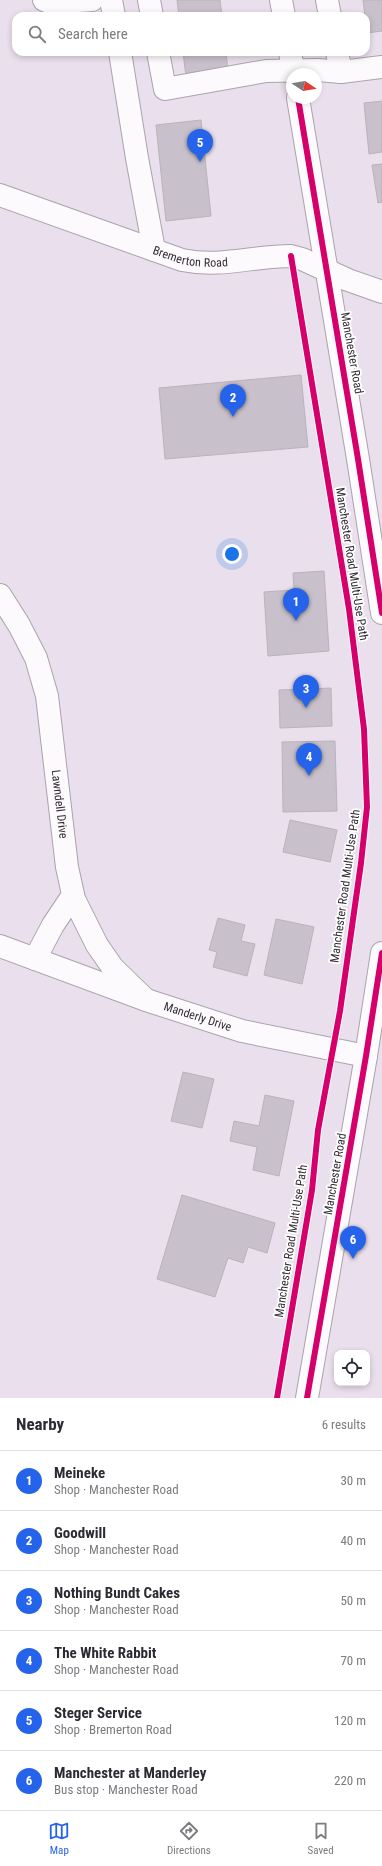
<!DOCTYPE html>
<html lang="en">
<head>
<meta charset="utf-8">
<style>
  :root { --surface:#fff; --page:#f2f2f3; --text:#2b2b33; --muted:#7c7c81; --line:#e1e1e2; --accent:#2563eb }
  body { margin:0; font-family:"Roboto Condensed",sans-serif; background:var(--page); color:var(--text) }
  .controls { position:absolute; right:12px; bottom:12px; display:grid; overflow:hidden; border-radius:8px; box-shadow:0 2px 6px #0003 }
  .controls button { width:36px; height:36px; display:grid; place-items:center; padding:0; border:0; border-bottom:1px solid var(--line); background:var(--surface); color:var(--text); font:20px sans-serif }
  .compass { position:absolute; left:286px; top:68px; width:36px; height:36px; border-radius:50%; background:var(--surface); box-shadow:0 2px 6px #0003; rotate:102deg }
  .you { position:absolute; left:232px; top:554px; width:14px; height:14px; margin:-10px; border:3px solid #fff; border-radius:50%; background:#1a73e8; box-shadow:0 0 0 6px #1a73e833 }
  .badge { display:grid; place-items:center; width:26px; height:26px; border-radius:50%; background:var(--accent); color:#fff; font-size:13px; font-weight:700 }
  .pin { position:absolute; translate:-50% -33px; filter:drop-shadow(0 1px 2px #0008) }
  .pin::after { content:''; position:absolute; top:21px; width:14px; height:12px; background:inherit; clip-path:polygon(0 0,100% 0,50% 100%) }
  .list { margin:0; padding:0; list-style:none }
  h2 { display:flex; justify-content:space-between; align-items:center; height:52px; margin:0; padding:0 16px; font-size:17px }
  h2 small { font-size:13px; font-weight:400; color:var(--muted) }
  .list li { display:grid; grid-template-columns:26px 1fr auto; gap:12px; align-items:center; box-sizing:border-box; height:60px; padding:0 16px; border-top:1px solid var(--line) }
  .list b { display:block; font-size:15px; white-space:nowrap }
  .list p { margin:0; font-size:13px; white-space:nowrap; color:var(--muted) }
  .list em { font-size:13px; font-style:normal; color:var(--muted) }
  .icon { flex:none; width:22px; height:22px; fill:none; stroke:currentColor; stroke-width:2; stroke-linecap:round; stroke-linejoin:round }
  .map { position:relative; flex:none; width:382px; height:1398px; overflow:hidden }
  .search { position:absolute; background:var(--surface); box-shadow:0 2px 6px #0003; left:12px; right:12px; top:12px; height:44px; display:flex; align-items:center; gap:10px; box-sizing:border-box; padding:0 14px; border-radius:12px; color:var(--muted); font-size:15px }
  .sheet { height:412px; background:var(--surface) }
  nav { display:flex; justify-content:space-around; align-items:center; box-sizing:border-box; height:56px; border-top:1px solid var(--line); background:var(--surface); font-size:11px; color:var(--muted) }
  nav a { display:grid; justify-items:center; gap:2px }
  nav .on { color:var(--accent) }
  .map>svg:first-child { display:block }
</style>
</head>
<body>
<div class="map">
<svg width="382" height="1398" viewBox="0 0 382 1398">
  <rect width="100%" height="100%" fill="#eadfec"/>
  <path fill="#c8c0ca" stroke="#bab2bc" d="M 177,0 L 220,0 L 222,16 L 179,16 Z
    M 363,0 L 382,0 L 382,31 L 367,33 Z
    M 183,52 L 226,52 L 228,72 L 186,77 Z
    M 382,101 L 382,152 L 369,154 L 364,103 Z
    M 201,120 L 211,216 L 166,221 L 156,125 Z
    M 382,164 L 382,202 L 378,203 L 372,165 Z
    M 301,375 L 308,447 L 165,459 L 159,388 Z
    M 324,571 L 329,651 L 268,656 L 264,592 L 294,590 L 293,573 Z
    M 331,688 L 332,726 L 280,728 L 279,690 Z
    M 335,741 L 337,811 L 283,812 L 282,742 Z
    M 290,820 L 337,830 L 330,862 L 283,852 Z
    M 218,918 L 245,925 L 241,941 L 255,944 L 247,976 L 213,967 L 217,952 L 209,950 Z
    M 276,919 L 314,927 L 302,984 L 264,975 Z
    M 183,1072 L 214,1079 L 202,1128 L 171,1121 Z
    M 265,1095 L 294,1101 L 279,1176 L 253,1170 L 257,1147 L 230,1141 L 234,1121 L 259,1126 Z
    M 182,1195 L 275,1223 L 267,1253 L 248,1247 L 243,1263 L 228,1258 L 215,1297 L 157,1279 Z"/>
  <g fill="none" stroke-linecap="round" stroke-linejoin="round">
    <defs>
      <g id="minor">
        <path d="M 44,0 L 51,3 L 92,0"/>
        <path d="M 111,0 L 114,16"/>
        <path d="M 149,0 L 152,16"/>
        <path d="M 327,0 L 330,16"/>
        <path d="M 120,52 L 137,158 L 154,250"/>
        <path d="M 158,52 L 165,89 L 266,71 L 318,70 L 341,72 L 382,67"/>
        <path d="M 337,52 L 341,72"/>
        <path id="s1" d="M 0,195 L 182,260 C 222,268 252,256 291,256 L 302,259 L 348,280 L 382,292"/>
        <path id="s2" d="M 0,595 L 19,625 L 36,658 L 47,696 L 67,867 L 74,899 L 97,945 L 113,968 L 146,1000"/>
        <path id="s3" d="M 0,946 L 146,1000 L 242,1031 L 366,1056"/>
        <path d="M 35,959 L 53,925 L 73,895"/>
      </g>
      <path id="major" d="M 281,0 L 284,16
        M 290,52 L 294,74
        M 298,98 L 358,459 L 382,613
        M 307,1398 L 366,1056 L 382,953"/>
    </defs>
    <use href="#minor" stroke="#aba3ac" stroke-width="24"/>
    <use href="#major" stroke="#aba3ac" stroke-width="24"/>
    <use href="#minor" stroke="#fcfafc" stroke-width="22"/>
    <use href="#major" stroke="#fcfafc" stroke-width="22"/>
    <defs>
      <path id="cycleway" d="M 298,98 L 358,459 L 382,613
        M 277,1398 L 312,1190 L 318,1130 L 340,1011 L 361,863 L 367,807 L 364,729 L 349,609 L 291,256
        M 307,1398 L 366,1056 L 382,953"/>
    </defs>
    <use href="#cycleway" stroke="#fff" stroke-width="8"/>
    <use href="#cycleway" stroke="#d6006c" stroke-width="6"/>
  </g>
  <g text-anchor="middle" stroke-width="3.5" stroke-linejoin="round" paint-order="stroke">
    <g font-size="12" fill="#332c34" stroke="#fff">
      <text dy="4" stroke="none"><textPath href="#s1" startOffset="201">Bremerton Road</textPath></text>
      <text transform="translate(352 353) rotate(80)" y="4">Manchester Road</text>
      <text transform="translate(352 564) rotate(81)" y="4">Manchester Road Multi-Use Path</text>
      <text dy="4" stroke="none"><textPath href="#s2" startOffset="221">Lawndell Drive</textPath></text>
      <text transform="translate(345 886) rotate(-82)" y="4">Manchester Road Multi-Use Path</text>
      <text dy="4" stroke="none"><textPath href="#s3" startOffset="210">Manderly Drive</textPath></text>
      <text transform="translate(335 1174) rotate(-80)" y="4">Manchester Road</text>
      <text transform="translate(291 1241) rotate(-81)" y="4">Manchester Road Multi-Use Path</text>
    </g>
  </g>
</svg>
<div class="controls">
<button><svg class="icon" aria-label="locate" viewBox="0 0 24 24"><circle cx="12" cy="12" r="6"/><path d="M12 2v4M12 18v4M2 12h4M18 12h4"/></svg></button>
</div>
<svg class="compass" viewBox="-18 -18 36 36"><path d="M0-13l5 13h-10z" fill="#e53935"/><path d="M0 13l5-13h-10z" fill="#7c7c81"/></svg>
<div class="you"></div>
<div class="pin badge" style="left:296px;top:621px">1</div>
<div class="pin badge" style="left:233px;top:417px">2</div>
<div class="pin badge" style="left:306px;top:708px">3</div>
<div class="pin badge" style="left:309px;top:776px">4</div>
<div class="pin badge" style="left:200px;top:162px">5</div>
<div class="pin badge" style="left:353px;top:1259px">6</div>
<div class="search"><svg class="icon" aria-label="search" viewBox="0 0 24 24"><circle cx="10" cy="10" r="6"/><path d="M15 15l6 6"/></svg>Search here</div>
</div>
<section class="sheet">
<h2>Nearby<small>6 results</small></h2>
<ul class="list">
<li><span class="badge">1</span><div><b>Meineke</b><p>Shop · Manchester Road</p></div><em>30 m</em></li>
<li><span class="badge">2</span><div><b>Goodwill</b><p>Shop · Manchester Road</p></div><em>40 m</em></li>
<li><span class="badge">3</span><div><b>Nothing Bundt Cakes</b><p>Shop · Manchester Road</p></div><em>50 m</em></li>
<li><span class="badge">4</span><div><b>The White Rabbit</b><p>Shop · Manchester Road</p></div><em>70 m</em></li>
<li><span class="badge">5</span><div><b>Steger Service</b><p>Shop · Bremerton Road</p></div><em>120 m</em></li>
<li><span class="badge">6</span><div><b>Manchester at Manderley</b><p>Bus stop · Manchester Road</p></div><em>220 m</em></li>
</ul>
</section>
<nav>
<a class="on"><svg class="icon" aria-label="map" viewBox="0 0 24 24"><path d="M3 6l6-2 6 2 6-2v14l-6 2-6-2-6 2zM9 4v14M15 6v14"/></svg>Map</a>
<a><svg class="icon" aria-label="directions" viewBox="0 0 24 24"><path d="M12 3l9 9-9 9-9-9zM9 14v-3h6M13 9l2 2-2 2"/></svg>Directions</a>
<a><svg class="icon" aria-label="saved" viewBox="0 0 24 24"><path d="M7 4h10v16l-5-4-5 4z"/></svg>Saved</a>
</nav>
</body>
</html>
